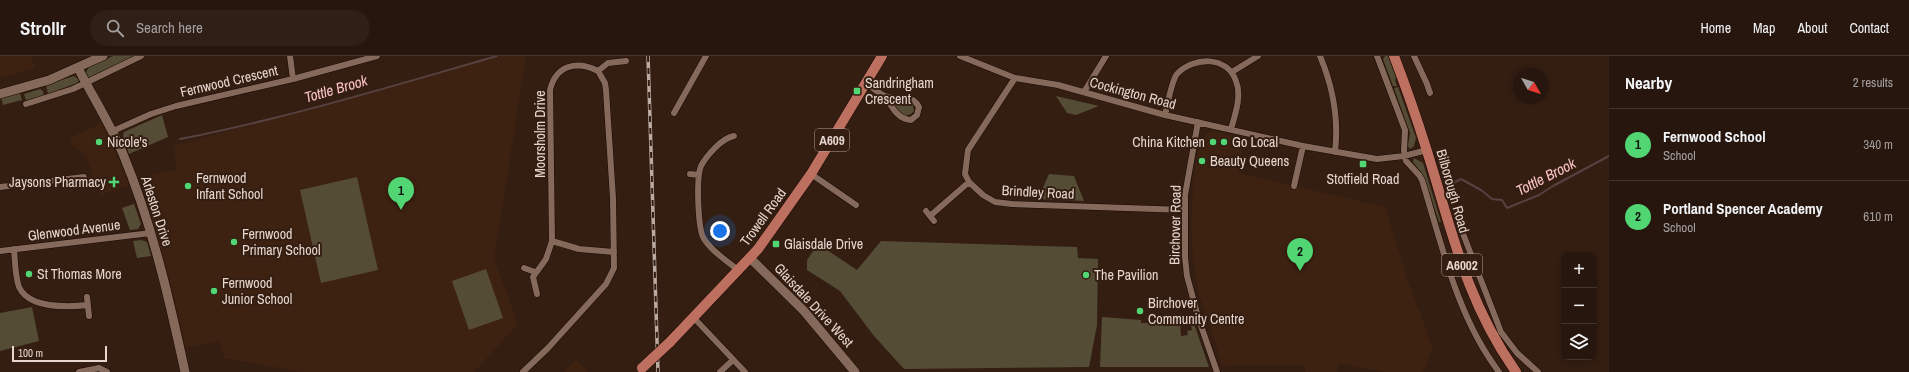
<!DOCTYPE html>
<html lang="en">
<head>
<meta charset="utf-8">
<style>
  :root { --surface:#27160e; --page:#2f1f17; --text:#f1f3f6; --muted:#a49f9e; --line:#43352e; --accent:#52d673 }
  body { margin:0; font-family:"Archivo Narrow",sans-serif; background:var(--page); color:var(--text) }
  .controls { position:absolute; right:12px; bottom:12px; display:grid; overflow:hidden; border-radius:8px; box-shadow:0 2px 6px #0003 }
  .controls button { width:36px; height:36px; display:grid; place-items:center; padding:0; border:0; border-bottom:1px solid var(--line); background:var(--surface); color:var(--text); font:20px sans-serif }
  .compass { position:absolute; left:1513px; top:12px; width:36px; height:36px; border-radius:50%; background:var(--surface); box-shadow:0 2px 6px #0003; rotate:129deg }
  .scale { position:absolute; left:12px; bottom:10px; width:95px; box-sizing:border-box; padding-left:4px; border:2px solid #e6d6ce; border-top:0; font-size:11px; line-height:14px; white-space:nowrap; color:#e6d6ce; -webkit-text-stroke:3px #341e12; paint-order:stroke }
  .you { position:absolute; left:720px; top:175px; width:14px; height:14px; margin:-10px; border:3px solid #fff; border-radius:50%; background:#1a73e8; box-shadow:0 0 0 6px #1a73e833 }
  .badge { display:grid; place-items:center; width:26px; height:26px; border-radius:50%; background:var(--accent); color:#111; font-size:13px; font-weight:700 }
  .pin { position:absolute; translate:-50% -33px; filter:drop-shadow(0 1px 2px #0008) }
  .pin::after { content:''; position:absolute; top:21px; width:14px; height:12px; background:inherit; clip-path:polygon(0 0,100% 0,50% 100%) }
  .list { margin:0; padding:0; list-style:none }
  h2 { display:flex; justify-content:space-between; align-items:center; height:52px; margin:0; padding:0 16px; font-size:17px }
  h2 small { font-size:13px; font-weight:400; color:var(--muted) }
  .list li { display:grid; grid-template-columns:26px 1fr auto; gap:12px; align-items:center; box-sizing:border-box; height:72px; padding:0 16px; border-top:1px solid var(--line) }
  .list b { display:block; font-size:15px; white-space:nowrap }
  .list p { margin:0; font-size:13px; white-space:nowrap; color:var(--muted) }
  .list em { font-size:13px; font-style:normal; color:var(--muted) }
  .icon { flex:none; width:22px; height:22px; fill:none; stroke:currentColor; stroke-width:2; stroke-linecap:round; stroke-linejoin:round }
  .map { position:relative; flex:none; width:1609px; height:316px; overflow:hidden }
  header { display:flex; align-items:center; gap:24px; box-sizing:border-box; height:56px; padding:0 20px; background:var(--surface); border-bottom:1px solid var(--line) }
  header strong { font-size:19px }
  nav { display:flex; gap:22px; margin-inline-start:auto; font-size:14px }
  .search { width:280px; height:36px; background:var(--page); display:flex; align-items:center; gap:10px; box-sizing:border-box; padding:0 14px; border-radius:22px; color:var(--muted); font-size:15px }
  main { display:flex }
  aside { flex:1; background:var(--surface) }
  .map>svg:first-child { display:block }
</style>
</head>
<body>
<header>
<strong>Strollr</strong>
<div class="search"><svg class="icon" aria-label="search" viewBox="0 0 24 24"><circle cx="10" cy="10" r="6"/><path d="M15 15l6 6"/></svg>Search here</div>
<nav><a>Home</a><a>Map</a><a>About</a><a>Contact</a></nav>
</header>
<main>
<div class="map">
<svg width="1609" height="316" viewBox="0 0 1609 316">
  <rect width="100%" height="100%" fill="#341e12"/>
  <path fill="#3e2211" d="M 0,0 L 31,0 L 35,12 L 0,22 Z
    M 502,0 L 526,0 L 494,203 L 518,268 L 474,316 L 302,316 L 224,302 L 220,285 L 186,291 L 168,217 L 139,121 L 176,114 L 174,90 Z
    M 102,67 L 129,129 L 100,139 L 86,100 L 72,88 L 70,82 Z
    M 1210,75 L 1244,82 L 1238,117 L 1385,151 L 1408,226 L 1433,292 L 1423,316 L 1385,316 L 1338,307 L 1337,316 L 1305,316 L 1305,309 L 1223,310 L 1198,235 L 1193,203 L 1191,166 L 1194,116 L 1201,83 Z
    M 576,304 L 588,316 L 564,316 Z"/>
  <path fill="#554c36" d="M 113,0 L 136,0 L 90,22 L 88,21 L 86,16 L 89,11 Z
    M 1385,0 L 1388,0 L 1396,22 L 1395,24 L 1397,30 L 1393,30 L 1383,3 Z
    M 74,20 L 79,24 L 77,27 L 48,38 L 46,29 Z
    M 1398,31 L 1416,82 L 1414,90 L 1410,93 L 1408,90 L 1410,77 L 1394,32 Z
    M 40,33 L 43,35 L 44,40 L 26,44 L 24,38 Z
    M 20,37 L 22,44 L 3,49 L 1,41 Z
    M 1056,40 L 1099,50 L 1076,59 L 1067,57 Z
    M 893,42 L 912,46 L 914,55 L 911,58 L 906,60 L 902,58 L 891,45 Z
    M 162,59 L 168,81 L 129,98 L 123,80 L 124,76 Z
    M 1414,102 L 1423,107 L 1441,166 L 1439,166 L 1425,122 L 1413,106 Z
    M 1049,118 L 1074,120 L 1084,145 L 1038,143 Z
    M 357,121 L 378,214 L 321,227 L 300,134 Z
    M 134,148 L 141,168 L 138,173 L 130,174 L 122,152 Z
    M 141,184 L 147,186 L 151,200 L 137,202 L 133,185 Z
    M 881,185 L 1077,191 L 1078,202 L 1098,203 L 1097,269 L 1089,311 L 904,313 L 874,280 L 840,235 L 807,214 L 807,204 L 818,188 L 857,214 Z
    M 486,213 L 503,262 L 469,274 L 452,225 Z
    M 32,251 L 39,285 L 0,295 L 0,257 Z
    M 1102,261 L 1141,264 L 1141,267 L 1161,267 L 1161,264 L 1180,266 L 1181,280 L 1188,279 L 1187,275 L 1192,274 L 1190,263 L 1192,262 L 1209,311 L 1100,311 Z"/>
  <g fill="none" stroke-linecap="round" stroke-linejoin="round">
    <path stroke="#574141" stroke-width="2" d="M 180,83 C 288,62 392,30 497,0
      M 1453,127 L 1461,123 L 1481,134 L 1492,143 L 1502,144 L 1507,152 L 1539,139 L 1553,130 L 1609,100"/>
    <defs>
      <path id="street" d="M 290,0 L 293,23
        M 960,0 L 1015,22 L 1058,29 L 1165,59 L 1303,90 L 1377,103 L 1404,100 L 1427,94
        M 1320,0 C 1333,31 1339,62 1335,96
        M 1377,0 L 1405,74 L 1404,95 L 1406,105 L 1419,119 L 1422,124 C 1442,189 1457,261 1499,316
        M 1414,0 L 1427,28 L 1430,37
        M 598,15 L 608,7 L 626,5
        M 1232,16 L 1258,0
        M 1015,22 L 968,94 L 965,118 L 969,126 L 983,139 L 995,146 L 1012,148 L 1185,154
        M 866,27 C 872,31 879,38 885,40 C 898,46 910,35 919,51 L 917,59 L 911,64 C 897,63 892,51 886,41
        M 1084,36 L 1106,0
        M 26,48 L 73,33 L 141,0
        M 674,57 L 706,0
        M 1165,59 C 1168,48 1171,26 1177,18 C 1194,0 1227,0 1236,25 C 1242,40 1235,59 1231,73
        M 1198,66 L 1185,139 L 1185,201 L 1187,220 L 1198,261 L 1217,316
        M 113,75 L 151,58 L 176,50 L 293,23 L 377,0
        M 734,80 C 722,82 707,99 701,110 C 696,121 698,170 703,181 C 710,194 727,205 739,215
        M 690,118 L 699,119
        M 811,118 L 856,149
        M 1294,130 L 1303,90
        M 0,131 L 84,121
        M 926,155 L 934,165
        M 930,160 L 969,126
        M 1462,175 L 1501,276 L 1517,297 L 1538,316
        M 552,185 L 579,193 L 614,196
        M 14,193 C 15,204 15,220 19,231 C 29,253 69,251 88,249
        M 0,195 L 151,177
        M 524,212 L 535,216
        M 87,241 L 89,260
        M 694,262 L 745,316
        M 79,316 L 99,312 L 107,316
        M 523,316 L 548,292 L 606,228 L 614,212 L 613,142 L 606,34 L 605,27 L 598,15 C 577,4 556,9 550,34 L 552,185 L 546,203 L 533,221 L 537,238
        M 720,316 L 733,304"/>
      <path id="secondary" d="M 78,12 C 93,41 110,68 123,98 C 152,168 169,242 185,316
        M 0,38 L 49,24 L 103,0
        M 750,202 L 804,255 L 855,316"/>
      <path id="primary" d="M 1394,0 C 1406,31 1417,63 1427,95 C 1452,175 1466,245 1516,316
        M 670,286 L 758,193 L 811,118 L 882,0"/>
    </defs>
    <use href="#street" stroke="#1b0800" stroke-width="7"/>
    <use href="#secondary" stroke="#1b0800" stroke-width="10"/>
    <use href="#primary" stroke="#1b0800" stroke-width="11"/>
    <use href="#street" stroke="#856a5c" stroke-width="6"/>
    <use href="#secondary" stroke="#856a5c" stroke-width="9"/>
    <use href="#primary" stroke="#be7060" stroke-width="10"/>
    <defs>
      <path id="rail" d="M 648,0 L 658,316"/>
    </defs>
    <use href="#rail" stroke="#bcaba2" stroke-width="3.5"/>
    <use href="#rail" stroke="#341e12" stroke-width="2" stroke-dasharray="6" stroke-linecap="butt"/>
    <defs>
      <path id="primary-bridge" d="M 642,312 L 670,286"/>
    </defs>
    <use href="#primary-bridge" stroke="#1b0800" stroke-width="11" stroke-linecap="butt"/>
    <use href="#primary-bridge" stroke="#be7060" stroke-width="10"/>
  </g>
  <g fill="#52d673" stroke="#341e12" stroke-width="1.5">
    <rect x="853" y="31" width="8" height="8" rx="2"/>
    <circle cx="99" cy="86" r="4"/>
    <circle cx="1213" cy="86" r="4"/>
    <circle cx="1224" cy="86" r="4"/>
    <circle cx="1202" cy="105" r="4"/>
    <rect x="1359" y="104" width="8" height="8" rx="2"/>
    <path d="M112 120h4v4h4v4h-4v4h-4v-4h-4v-4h4z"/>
    <circle cx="188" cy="130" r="4"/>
    <circle cx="234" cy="186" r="4"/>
    <rect x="772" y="184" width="8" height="8" rx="2"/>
    <circle cx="29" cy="218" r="4"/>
    <circle cx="1086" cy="219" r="4"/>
    <circle cx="214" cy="235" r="4"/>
    <circle cx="1140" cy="255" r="4"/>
  </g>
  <g text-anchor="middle" stroke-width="4" stroke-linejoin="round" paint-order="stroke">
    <g fill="#341e12" stroke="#b19f96" stroke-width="1">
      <rect x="815" y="73" width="34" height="22" rx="3"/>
      <rect x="1442" y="198" width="40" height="22" rx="3"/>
    </g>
    <g font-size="13" font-weight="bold" fill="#e6d6ce">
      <text x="832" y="89">A609</text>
      <text x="1462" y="214">A6002</text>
    </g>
    <g font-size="14" fill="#e6d6ce" stroke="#341e12">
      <text transform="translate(229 25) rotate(-13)" y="5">Fernwood Crescent</text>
      <text transform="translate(1133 37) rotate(15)" y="5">Cockington Road</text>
      <text transform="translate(540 78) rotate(-90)" y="5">Moorsholm Drive</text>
      <text transform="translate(1453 135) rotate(74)" y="5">Bilborough Road</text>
      <text transform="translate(1038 136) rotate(3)" y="5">Brindley Road</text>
      <text transform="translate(157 155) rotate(72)" y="5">Arleston Drive</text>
      <text transform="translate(763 161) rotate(-54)" y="5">Trowell Road</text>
      <text transform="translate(1175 169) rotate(-89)" y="5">Birchover Road</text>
      <text transform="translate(74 174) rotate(-7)" y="5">Glenwood Avenue</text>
      <text transform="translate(814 249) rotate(47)" y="5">Glaisdale Drive West</text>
    </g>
    <g font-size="14" fill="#e6d6ce" stroke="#341e12" text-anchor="start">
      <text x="865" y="32">Sandringham<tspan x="865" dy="16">Crescent</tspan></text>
      <text x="107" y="91">Nicole's</text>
      <text x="1205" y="91" text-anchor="end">China Kitchen</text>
      <text x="1232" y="91">Go Local</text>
      <text x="1210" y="110">Beauty Queens</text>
      <text x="196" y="127">Fernwood<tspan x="196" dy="16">Infant School</tspan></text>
      <text x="1363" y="128" text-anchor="middle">Stotfield Road</text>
      <text x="106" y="131" text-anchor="end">Jaysons Pharmacy</text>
      <text x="242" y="183">Fernwood<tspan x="242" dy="16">Primary School</tspan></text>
      <text x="784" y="193">Glaisdale Drive</text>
      <text x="37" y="223">St Thomas More</text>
      <text x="1094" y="224">The Pavilion</text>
      <text x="222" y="232">Fernwood<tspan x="222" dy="16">Junior School</tspan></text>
      <text x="1148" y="252">Birchover<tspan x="1148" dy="16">Community Centre</tspan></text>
    </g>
    <g font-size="15" font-style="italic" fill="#f9c1c7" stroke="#341e12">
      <text transform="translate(336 33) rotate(-16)" y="5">Tottle Brook</text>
      <text transform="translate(1546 121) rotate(-27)" y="5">Tottle Brook</text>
    </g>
  </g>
</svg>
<div class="controls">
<button>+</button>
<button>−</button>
<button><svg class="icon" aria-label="layers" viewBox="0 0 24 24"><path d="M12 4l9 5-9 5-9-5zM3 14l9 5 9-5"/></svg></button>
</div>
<svg class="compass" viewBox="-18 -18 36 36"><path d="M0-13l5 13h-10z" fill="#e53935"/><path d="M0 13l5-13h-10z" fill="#a49f9e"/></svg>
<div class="scale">100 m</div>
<div class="you"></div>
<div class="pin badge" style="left:401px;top:154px">1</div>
<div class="pin badge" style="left:1300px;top:215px">2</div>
</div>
<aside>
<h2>Nearby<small>2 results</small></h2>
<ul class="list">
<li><span class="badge">1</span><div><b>Fernwood School</b><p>School</p></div><em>340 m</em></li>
<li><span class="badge">2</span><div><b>Portland Spencer Academy</b><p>School</p></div><em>610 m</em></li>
</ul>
</aside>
</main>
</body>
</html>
